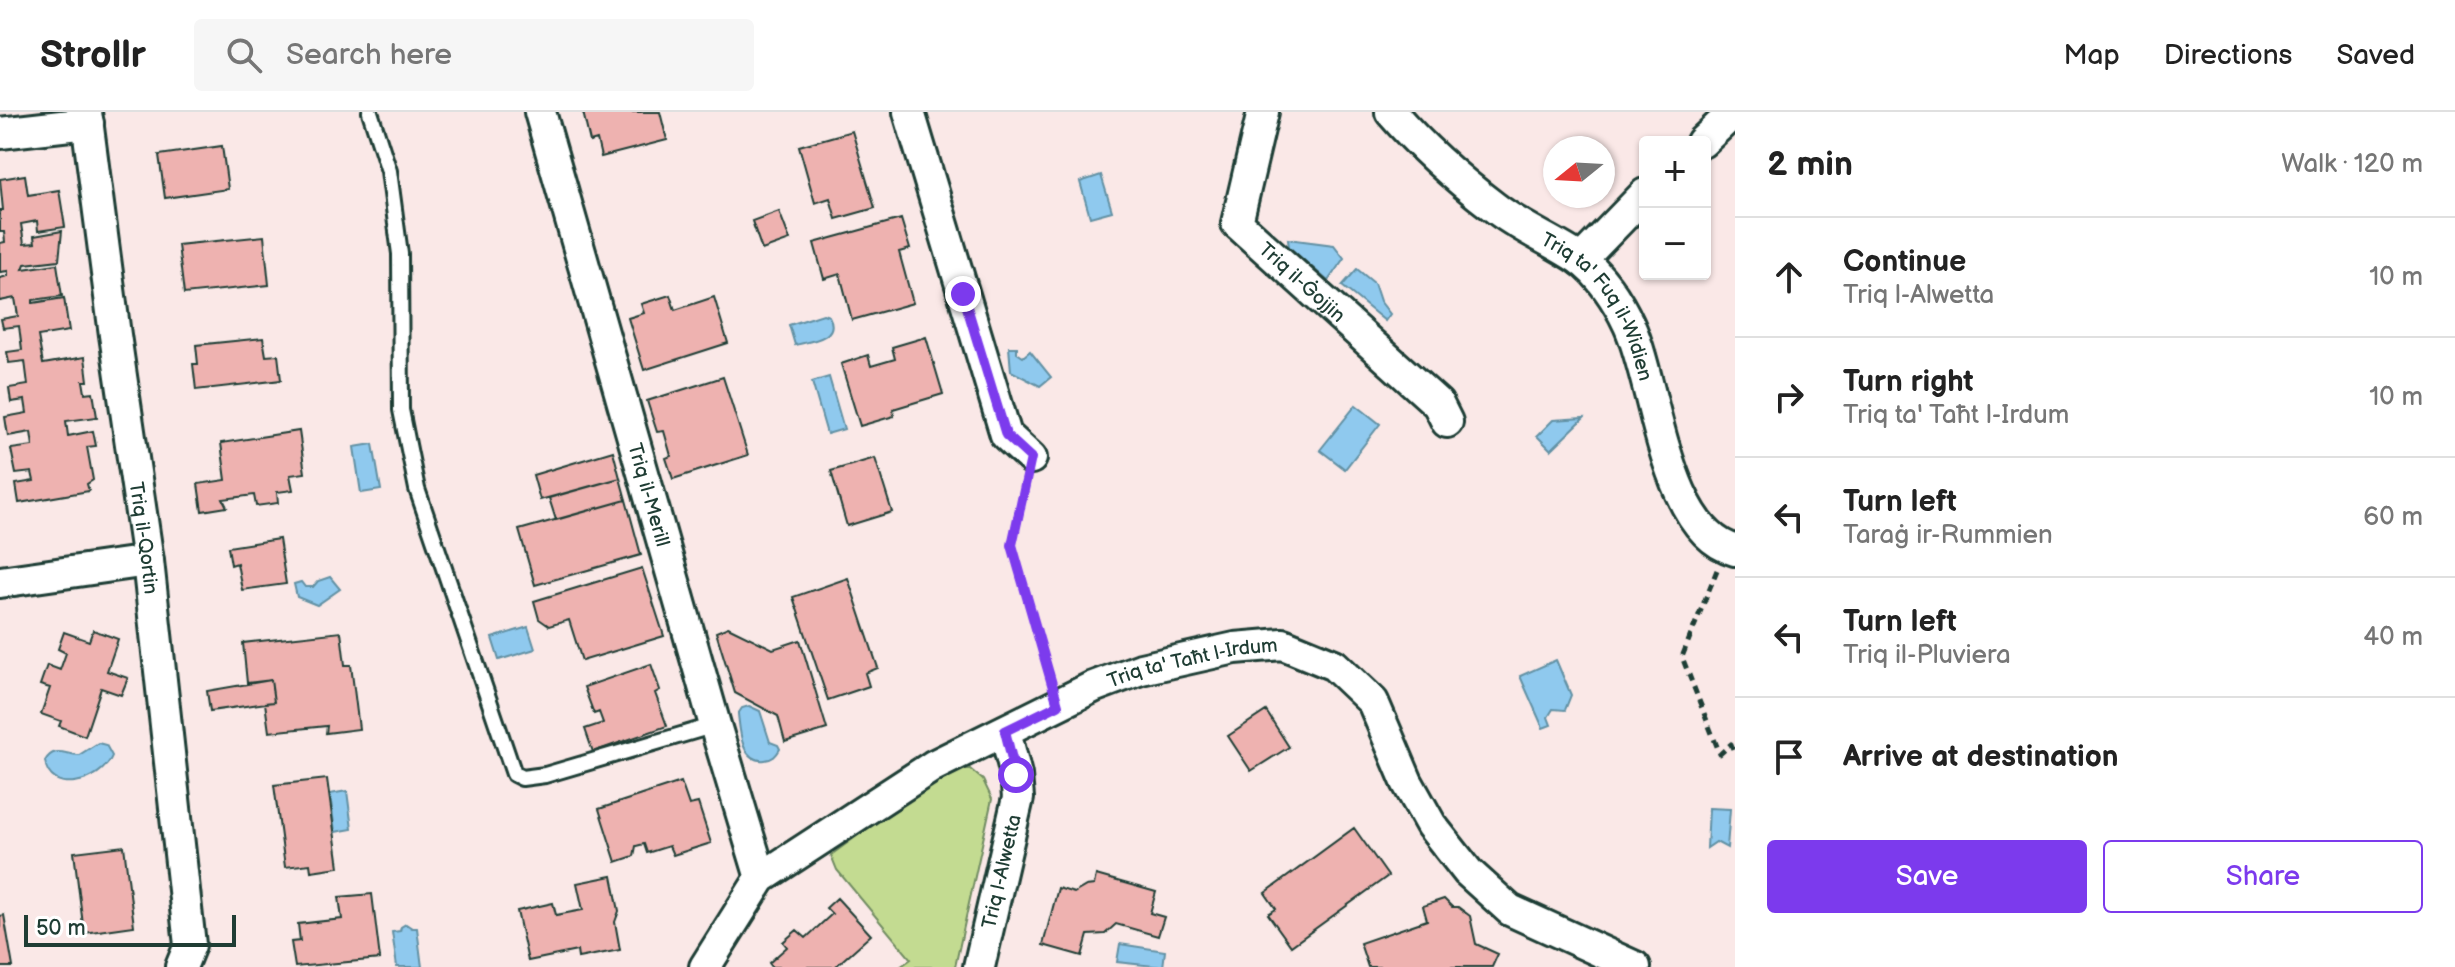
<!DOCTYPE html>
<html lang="en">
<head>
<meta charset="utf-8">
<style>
  :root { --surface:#fff; --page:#f6f6f6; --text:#222; --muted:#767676; --line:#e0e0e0; --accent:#7c3aed }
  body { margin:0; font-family:"Balsamiq Sans",sans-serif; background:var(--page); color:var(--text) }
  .controls { position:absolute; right:24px; top:24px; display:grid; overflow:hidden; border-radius:8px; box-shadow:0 2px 6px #0004 }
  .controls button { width:72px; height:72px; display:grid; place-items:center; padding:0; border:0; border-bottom:2px solid var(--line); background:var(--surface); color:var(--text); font:40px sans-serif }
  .compass { position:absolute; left:1543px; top:24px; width:72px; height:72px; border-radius:50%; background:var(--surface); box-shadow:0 2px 6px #0004; rotate:252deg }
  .scale { position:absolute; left:24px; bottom:20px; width:212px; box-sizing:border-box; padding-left:8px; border:4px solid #1f3d34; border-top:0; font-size:22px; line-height:28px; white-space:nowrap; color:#1f3d34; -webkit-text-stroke:6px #fff; paint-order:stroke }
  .stop { position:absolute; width:24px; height:24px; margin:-18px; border:6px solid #7c3aed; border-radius:50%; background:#fff }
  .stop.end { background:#7c3aed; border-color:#fff; box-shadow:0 2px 8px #0008 }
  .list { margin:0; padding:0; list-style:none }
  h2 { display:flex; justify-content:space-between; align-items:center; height:104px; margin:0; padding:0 32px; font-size:34px }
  h2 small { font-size:26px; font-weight:400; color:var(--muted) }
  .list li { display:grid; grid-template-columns:52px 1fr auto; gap:24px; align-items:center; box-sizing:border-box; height:120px; padding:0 32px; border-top:2px solid var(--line) }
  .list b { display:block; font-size:30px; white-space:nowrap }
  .list p { margin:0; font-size:26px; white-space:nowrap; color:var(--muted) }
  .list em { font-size:26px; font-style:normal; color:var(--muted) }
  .actions { display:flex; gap:16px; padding:24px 32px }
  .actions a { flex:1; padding:18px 0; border:2px solid var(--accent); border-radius:8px; text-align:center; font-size:28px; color:var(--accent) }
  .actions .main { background:var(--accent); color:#fff }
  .icon { flex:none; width:44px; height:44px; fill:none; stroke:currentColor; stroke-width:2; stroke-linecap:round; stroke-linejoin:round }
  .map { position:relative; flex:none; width:1735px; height:855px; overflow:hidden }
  header { display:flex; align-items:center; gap:48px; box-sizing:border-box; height:112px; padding:0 40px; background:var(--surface); border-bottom:2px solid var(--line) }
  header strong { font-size:38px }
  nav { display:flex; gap:44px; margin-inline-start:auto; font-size:28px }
  .search { width:560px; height:72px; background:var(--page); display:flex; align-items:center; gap:20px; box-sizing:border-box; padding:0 28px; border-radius:8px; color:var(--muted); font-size:30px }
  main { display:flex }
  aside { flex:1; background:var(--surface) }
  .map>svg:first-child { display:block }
</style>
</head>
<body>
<header>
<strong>Strollr</strong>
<div class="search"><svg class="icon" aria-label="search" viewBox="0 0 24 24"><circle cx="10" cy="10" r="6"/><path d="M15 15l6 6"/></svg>Search here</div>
<nav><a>Map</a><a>Directions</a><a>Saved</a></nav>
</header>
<main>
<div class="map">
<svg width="1735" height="855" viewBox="0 0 1735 855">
  <rect width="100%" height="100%" fill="#fae8e7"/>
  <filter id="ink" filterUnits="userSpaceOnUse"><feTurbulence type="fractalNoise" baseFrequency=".0125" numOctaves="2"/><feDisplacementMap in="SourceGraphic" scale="16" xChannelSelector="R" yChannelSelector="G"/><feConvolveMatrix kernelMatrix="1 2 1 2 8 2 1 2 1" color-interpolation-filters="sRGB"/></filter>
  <g filter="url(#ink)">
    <path fill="#c3db91" stroke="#718c62" stroke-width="2" d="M 970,657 L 983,668 L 992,687 L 955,855 L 900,855 L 911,847 L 837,758 L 831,743 L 947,658 Z"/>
    <path fill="#8fc9ee" stroke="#6291a4" stroke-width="2" d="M 1101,63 L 1112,99 L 1090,105 L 1080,70 Z
      M 1288,127 L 1334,133 L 1344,146 L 1328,169 L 1289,135 Z
      M 1357,157 L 1374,171 L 1380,189 L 1390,202 L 1385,209 L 1342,174 Z
      M 823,202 L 829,204 C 841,226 811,229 795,233 L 789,213 Z
      M 1009,235 L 1017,235 L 1017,241 L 1023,245 L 1030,239 L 1051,265 L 1040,274 L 1011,259 Z
      M 829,265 L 844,317 L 827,322 L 812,270 Z
      M 1356,293 L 1380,312 L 1345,357 L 1320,338 Z
      M 1584,306 L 1551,338 L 1537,324 L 1553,308 Z
      M 373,332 L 381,378 L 361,381 L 354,335 Z
      M 330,465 L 340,477 L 317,493 L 297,485 L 294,472 L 301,470 L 305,475 L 313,475 L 318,469 Z
      M 528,515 L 535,537 L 499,548 L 492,526 Z
      M 1556,548 L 1571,583 L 1565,598 L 1553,597 L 1548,605 L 1551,613 L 1543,616 L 1520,564 Z
      M 749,594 L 760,599 L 770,630 L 778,633 L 780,637 C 776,644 773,647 765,648 C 741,651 740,619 738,602 L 742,596 Z
      M 98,631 L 106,633 L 112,644 C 102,670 49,685 45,649 C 54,633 66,643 79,643 Z
      M 347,679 L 352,717 L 335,720 L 330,682 Z
      M 1709,696 L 1730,697 L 1727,736 L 1716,730 L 1707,736 Z
      M 406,812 L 412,816 L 417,816 L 422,855 L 397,855 L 392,820 L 400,819 L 401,815 Z
      M 1120,832 L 1165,839 L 1163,855 L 1117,850 Z"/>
    <path fill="#eeb2b0" stroke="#1f3d34" stroke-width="2" d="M 583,0 L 660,0 L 667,28 L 601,45 L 597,28 L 590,30 Z
      M 852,19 L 875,96 L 836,107 L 830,86 L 815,91 L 799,34 Z
      M 222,34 L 228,77 L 165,86 L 159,43 Z
      M 25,63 L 28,83 L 59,78 L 65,115 L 38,119 L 37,109 L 21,112 L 24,132 L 35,131 L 34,124 L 62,119 L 59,148 L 25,152 L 23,157 L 57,152 L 62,184 L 33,188 L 33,191 L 64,186 L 69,219 L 38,224 L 43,252 L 85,245 L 88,269 L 83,269 L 85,281 L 93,280 L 97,305 L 66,309 L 68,324 L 93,319 L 96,334 L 87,335 L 93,368 L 87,372 L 89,379 L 19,391 L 16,372 L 34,369 L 32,360 L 16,362 L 11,337 L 33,334 L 31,320 L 8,324 L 5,305 L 27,301 L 25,288 L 11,290 L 9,276 L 28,273 L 25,249 L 9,251 L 7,240 L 22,238 L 19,214 L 3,216 L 1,207 L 18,204 L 15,186 L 0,189 L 0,166 L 8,164 L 8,159 L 0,160 L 0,131 L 5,130 L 4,120 L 0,120 L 0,98 L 3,98 L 0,67 Z
      M 779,99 L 790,128 L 762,138 L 752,109 Z
      M 901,107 L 910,137 L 899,140 L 913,191 L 852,208 L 840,162 L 824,167 L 814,131 Z
      M 264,124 L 269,173 L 184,182 L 178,133 Z
      M 670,183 L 675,198 L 714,185 L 728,231 L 644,258 L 628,206 L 644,201 L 641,192 Z
      M 926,225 L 943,282 L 893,297 L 894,304 L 860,314 L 841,252 L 868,243 L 871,254 L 895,247 L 892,235 Z
      M 263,226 L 266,244 L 278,243 L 281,268 L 196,278 L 193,252 L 198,252 L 196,233 Z
      M 723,265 L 748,343 L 673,367 L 666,346 L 671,344 L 664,319 L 657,320 L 647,289 Z
      M 299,319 L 305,361 L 290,363 L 293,378 L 277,380 L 278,391 L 256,394 L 254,383 L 223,387 L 227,395 L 202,399 L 198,372 L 226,368 L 221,331 Z
      M 613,339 L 620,366 L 540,388 L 533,363 Z
      M 875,346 L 892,400 L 847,414 L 831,359 Z
      M 620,366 L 626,388 L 556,408 L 549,386 Z
      M 626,388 L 641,443 L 535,473 L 519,418 Z
      M 279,427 L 286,472 L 242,478 L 237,451 L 231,453 L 228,435 Z
      M 642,456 L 664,524 L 582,549 L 569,508 L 549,514 L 539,507 L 534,489 Z
      M 848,466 L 878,556 L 865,561 L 869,574 L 828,588 L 793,485 Z
      M 728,515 L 773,537 L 800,528 L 827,617 L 785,630 L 778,604 L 735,581 L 716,520 Z
      M 93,518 L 118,527 L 107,559 L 128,566 L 121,583 L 101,576 L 85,624 L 59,614 L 61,609 L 41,602 L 50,576 L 40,573 L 47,553 L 60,558 L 66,541 L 58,537 L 64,520 L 89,529 Z
      M 341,520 L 345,553 L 351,553 L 359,617 L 326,621 L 327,614 L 269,620 L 265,591 L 274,590 L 271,568 L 247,571 L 243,531 Z
      M 651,552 L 660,578 L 655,581 L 667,614 L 593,640 L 585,617 L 603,611 L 599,600 L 594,602 L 584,575 Z
      M 271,568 L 274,590 L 210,599 L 207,579 Z
      M 1266,599 L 1289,635 L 1251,659 L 1228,624 Z
      M 327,667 L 339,755 L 311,759 L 310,752 L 285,755 L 274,673 Z
      M 681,670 L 689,693 L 698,691 L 711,731 L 673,743 L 669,734 L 647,741 L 644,732 L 636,734 L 634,744 L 616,750 L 599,697 Z
      M 1354,716 L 1388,764 L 1291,834 L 1268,802 L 1276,797 L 1265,781 Z
      M 124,734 L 134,814 L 84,821 L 74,740 Z
      M 1096,763 L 1156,780 L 1150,801 L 1164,805 L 1158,824 L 1116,812 L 1105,822 L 1088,823 L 1082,844 L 1043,833 L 1058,776 L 1074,781 L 1086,774 L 1094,773 Z
      M 612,764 L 619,799 L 615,810 L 620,838 L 578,846 L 577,839 L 528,849 L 517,799 L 553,791 L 556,803 L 583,798 L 577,771 Z
      M 372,782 L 380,847 L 295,855 L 291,830 L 300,829 L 298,812 L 342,807 L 339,785 Z
      M 837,786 L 871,823 L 835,855 L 772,855 L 769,851 L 787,835 L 783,830 L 797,818 L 806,826 L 832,802 L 826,796 Z
      M 1444,787 L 1452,795 L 1458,795 L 1470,804 L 1476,832 L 1498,842 L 1492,855 L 1368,855 L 1360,831 L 1427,808 L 1423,794 Z
      M 4,803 L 13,855 L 0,855 L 0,804 Z"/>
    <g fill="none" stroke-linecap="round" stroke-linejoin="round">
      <defs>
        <path id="lane" d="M 370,0 L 389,59 L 400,142 L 401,298 L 417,377 L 514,662 L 522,666 L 545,663 L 715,613"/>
        <g id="street">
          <path id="s1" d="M 86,0 L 115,223 L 148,449 L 190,833 L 181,855"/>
          <path id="s2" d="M 540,0 L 715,613 L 761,766"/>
          <path d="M 909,0 L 1006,323 L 1031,346"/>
          <path id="s3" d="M 1263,0 L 1237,111 L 1438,292 L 1447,310"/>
          <path id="s4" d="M 1391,0 C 1421,35 1457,67 1494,95 C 1519,115 1551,128 1578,146 C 1600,161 1618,189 1629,213 C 1656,271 1664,419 1735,438"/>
          <path d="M 0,21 L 88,11"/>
          <path d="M 1702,30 L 1734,0"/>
          <path d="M 1581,148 L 1645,82"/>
          <path d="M 0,470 L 148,449"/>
          <path id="s5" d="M 705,855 L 761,766 L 933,654 L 1093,575 L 1141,557 L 1235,536 L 1283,532 L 1334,553 L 1373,590 L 1407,670 L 1431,713 L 1468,760 L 1510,798 L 1635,855"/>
          <path id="s6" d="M 979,855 L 1018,686 L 1016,663 L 1005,619"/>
        </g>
      </defs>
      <use href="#lane" stroke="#1f3d34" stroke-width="20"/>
      <use href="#street" stroke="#1f3d34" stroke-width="36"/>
      <path stroke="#1f3d34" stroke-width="5" stroke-dasharray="8 6" stroke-linecap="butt" d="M 1026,370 L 1012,433 L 1051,565
        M 1717,458 L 1682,545 L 1720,642 L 1731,632 L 1735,642"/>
      <use href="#lane" stroke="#fff" stroke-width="14"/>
      <use href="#street" stroke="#fff" stroke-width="30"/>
    </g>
  </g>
  <g fill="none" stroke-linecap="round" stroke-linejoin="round" filter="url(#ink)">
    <path stroke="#7c3aed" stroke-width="10" d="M 963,182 L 1006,323 L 1031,346 L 1012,433 L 1058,593 L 1005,619 L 1016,663"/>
  </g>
  <g text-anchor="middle" stroke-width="7" stroke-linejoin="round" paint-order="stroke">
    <g font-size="20" fill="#1f3d34" stroke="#fff">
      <text dy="7" stroke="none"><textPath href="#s3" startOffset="202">Triq il-Ġojjin</textPath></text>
      <text dy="7" stroke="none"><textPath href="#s4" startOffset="290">Triq ta' Fuq il-Widien</textPath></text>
      <text dy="7" stroke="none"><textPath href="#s2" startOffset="398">Triq il-Merill</textPath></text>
      <text dy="7" stroke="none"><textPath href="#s1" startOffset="430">Triq il-Qortin</textPath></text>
      <text dy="7" stroke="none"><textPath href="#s5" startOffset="592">Triq ta' Taħt l-Irdum</textPath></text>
      <text dy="7" stroke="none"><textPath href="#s6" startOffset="98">Triq l-Alwetta</textPath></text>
    </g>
  </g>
</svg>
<div class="controls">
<button>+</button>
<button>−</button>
</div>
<svg class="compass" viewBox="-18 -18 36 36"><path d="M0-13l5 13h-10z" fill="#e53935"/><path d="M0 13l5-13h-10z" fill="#767676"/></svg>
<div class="scale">50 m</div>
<div class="stop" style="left:1016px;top:663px"></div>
<div class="stop end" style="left:963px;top:182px"></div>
</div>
<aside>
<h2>2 min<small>Walk · 120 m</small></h2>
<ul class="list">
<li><svg class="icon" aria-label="ahead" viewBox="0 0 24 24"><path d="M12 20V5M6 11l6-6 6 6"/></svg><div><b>Continue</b><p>Triq l-Alwetta</p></div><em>10 m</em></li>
<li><svg class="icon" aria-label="right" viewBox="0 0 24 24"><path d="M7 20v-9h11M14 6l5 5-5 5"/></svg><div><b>Turn right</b><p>Triq ta' Taħt l-Irdum</p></div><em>10 m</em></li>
<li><svg class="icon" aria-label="left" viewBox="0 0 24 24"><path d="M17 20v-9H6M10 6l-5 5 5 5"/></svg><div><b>Turn left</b><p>Taraġ ir-Rummien</p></div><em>60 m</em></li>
<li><svg class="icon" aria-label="left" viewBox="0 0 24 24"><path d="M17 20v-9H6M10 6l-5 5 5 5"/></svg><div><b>Turn left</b><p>Triq il-Pluviera</p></div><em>40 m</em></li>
<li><svg class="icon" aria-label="arrive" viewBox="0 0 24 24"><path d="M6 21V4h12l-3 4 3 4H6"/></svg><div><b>Arrive at destination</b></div></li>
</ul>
<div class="actions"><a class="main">Save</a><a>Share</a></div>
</aside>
</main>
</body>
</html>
